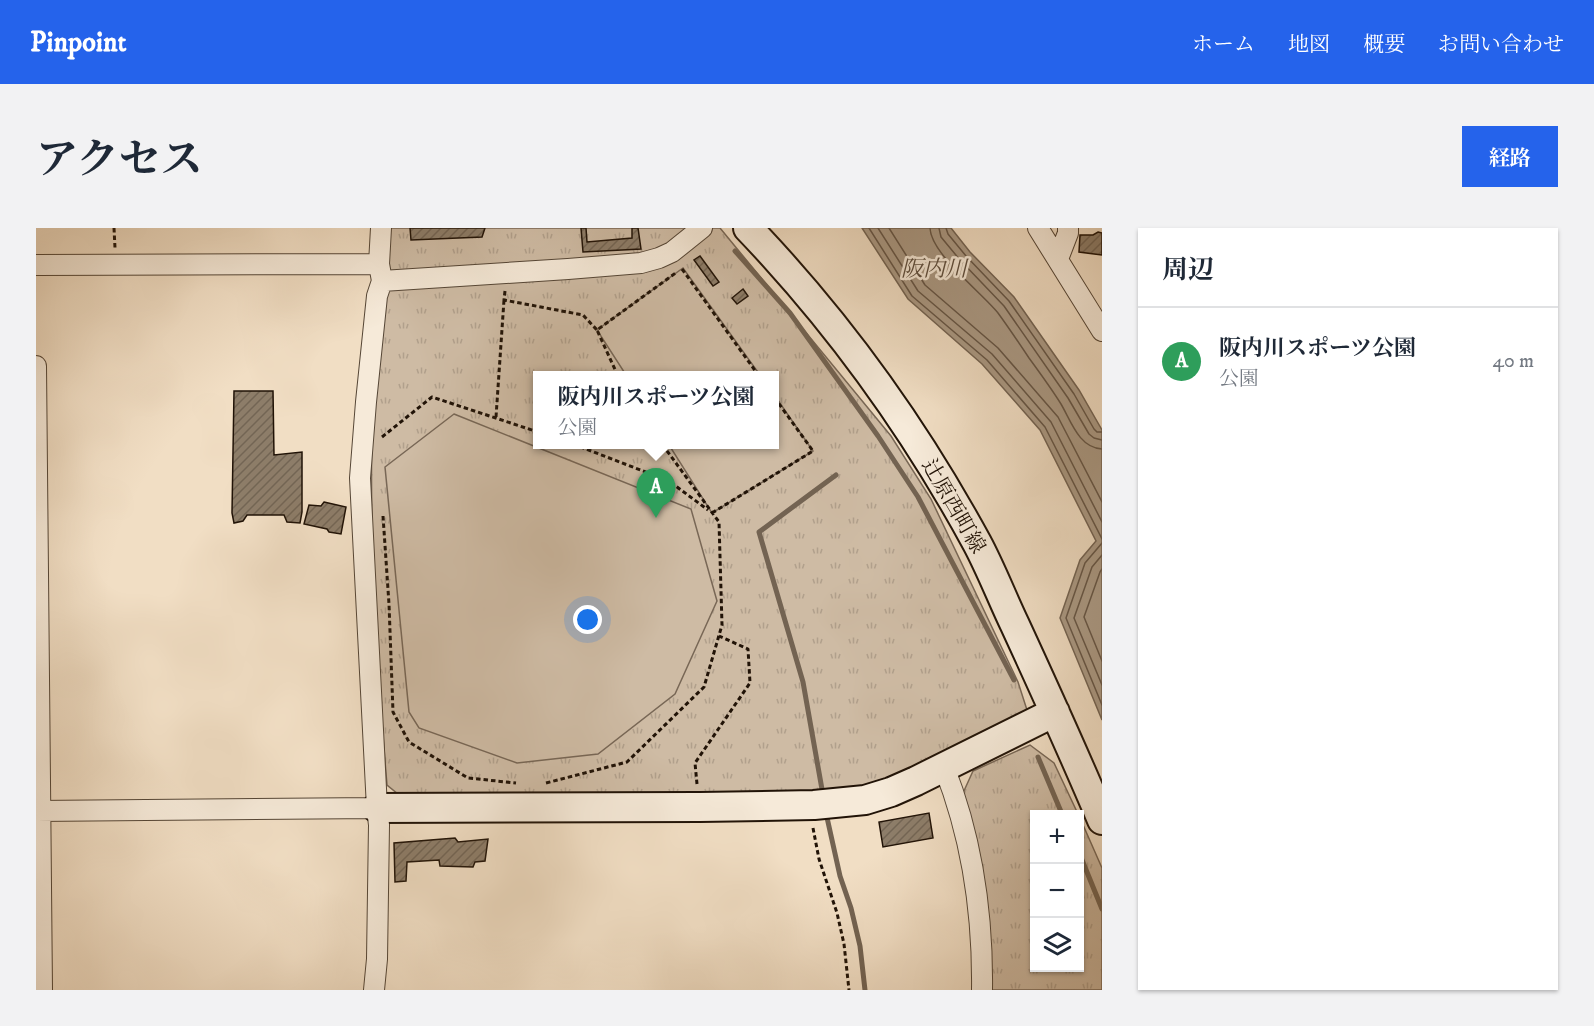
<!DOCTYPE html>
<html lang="ja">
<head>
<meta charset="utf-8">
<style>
  :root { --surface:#fff; --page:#f2f2f3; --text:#1f2937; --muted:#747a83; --line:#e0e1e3; --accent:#2563eb }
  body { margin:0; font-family:"IM FELL DW Pica","Noto Serif JP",serif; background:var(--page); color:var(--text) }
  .controls { position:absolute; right:18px; bottom:18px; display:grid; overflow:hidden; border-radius:0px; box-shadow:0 2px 4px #0004 }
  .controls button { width:54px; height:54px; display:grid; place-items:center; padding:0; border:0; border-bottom:2px solid var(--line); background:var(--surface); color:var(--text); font:30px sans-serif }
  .you { position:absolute; left:552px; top:392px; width:21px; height:21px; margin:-15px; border:4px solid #fff; border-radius:50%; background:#1a73e8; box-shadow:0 0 0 9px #1a73e833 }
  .badge { display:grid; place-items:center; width:39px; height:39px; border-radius:50%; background:var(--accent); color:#fff; font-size:20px; font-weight:700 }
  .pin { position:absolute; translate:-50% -50px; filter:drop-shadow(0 2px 3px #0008) }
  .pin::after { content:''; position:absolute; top:32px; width:21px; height:18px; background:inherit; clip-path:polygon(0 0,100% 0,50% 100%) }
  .popup { position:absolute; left:497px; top:143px; width:246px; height:78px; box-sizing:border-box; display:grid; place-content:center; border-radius:0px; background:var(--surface); filter:drop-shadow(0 2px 4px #0005); font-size:20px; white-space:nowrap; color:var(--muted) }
  .popup b { font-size:22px; color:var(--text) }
  .popup::after { content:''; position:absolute; left:50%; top:100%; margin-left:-12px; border:12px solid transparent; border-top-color:var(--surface) }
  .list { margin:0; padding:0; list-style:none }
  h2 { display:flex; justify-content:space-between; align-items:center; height:78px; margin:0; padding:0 24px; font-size:26px }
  h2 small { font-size:20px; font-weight:400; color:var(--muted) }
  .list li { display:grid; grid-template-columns:39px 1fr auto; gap:18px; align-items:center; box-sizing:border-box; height:108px; padding:0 24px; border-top:2px solid var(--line) }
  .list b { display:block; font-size:22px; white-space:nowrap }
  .list p { margin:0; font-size:20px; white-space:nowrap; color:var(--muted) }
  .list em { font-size:20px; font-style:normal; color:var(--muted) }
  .icon { flex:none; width:33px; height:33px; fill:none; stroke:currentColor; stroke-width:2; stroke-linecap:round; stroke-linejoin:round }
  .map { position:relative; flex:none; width:1066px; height:762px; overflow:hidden; border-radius:0px }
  header { display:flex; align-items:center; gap:36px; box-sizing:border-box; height:84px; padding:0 30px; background:var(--accent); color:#fff }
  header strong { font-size:28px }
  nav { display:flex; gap:33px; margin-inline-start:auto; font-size:21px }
  .intro { display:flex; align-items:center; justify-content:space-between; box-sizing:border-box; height:144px; padding:0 36px }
  h1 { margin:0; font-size:42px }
  .button { padding:15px 27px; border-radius:0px; background:var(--accent); color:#fff; font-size:21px; font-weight:700 }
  main { display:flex; gap:36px; padding:0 36px }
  aside { flex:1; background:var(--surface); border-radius:0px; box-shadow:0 2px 4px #0004 }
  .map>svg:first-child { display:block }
</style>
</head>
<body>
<header>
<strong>Pinpoint</strong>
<nav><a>ホーム</a><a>地図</a><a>概要</a><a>お問い合わせ</a></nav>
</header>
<div class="intro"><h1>アクセス</h1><a class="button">経路</a></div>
<main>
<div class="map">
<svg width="1066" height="762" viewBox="0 0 1066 762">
  <defs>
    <pattern id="grass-tufts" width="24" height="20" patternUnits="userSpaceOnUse" patternTransform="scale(1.5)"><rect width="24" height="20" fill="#cebba4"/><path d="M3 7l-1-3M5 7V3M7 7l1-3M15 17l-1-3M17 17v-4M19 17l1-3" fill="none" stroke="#b1a08c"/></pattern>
    <pattern id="building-hatch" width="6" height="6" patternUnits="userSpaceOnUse" patternTransform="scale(1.5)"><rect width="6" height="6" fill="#8d7d69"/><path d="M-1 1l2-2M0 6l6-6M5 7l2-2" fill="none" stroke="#736554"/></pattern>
  </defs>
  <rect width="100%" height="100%" fill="#f1dec4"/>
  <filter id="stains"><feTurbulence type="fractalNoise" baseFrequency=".00333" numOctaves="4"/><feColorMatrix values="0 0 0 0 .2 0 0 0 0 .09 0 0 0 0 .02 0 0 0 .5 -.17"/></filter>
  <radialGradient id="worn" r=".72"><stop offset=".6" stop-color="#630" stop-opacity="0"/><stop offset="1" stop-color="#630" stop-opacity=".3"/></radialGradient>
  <path fill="url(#grass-tufts)" stroke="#786756" stroke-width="1.5" fill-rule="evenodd" d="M 348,0 L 684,0 L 855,208 L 895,271 L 982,454 L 991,482 L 981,490 L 855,552 L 820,560 L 775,566 L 654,567 L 362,566 L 351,557 C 340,427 332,294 337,163 C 340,109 345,54 348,0 ZM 502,148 L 738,148 L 738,216 L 502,216 Z
    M 994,517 L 1018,535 L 1042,586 L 999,586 L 999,740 L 1044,740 L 1044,590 L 1066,640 L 1066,762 L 956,762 L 952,682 L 927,565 L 937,543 Z"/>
  <path fill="#cebba4" stroke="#786756" stroke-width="1.5" d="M 647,40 L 724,147 L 590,147 L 561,102 Z
    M 739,168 L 777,223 L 676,285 L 633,217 L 738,216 Z
    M 418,186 L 655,281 L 681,373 L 639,466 L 562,526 L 481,535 L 383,500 L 373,484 L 349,239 Z"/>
  <path fill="#aa9984" stroke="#736352" stroke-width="1.5" d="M 826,0 L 915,0 L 934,24 L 978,69 L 1043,162 L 1066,202 L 1066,492 L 1024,390 L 1044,332 L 1060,313 L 1004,202 L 946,136 L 872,71 Z"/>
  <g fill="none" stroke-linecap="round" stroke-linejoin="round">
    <path stroke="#665646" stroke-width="1.5" d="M 833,0 L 876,68 L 951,132 L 1009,199 L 1066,311
      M 842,0 L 882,63 L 956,126 L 1015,194 L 1066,294
      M 853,0 L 889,57 L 962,120 L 1022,189 L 1066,274
      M 894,0 C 895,26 945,64 962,85 C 973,100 983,115 993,130 C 1004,145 1015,160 1025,176 C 1035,193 1043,220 1066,221
      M 903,0 L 905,9 L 924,32 L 968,78 L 1032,170 L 1053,206 L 1058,210 L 1066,212
      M 910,0 L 912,6 L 930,28 L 973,73 L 1038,166 L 1058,201 L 1061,204 L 1066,204
      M 1066,315 L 1049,335 L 1030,390 L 1066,477
      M 1066,327 L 1056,339 L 1038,390 L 1066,457
      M 1066,341 L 1064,344 L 1048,389 L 1066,433"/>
    <path stroke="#736352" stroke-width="5" d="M 699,23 L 754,85 L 842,208 L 882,269 L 978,452
      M 1002,529 L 1026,586
      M 787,567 L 767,454 L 723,304 L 800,247
      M 790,585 L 804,648 L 815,680 L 824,718 L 829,762
      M 1044,627 L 1066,681"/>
  </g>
  <path fill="url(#building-hatch)" stroke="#211307" stroke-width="1.5" d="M 374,0 L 449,0 L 446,9 L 375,12 Z
    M 545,0 L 550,0 L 551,14 L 596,10 L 596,0 L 602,0 L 605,21 L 547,24 Z
    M 1062,4 L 1066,5 L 1066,27 L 1043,24 L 1044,7 L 1057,7 Z
    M 664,28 L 683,54 L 677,58 L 658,32 Z
    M 707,61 L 712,68 L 701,76 L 696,70 Z
    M 198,163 L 237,163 L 238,227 L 266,224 L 266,284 L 264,295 L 251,294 L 248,287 L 211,287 L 207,293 L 198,295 L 196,285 Z
    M 288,274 L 310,279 L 305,306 L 293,304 L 291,301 L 268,296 L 273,277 L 285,278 Z
    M 893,585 L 897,610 L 847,619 L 843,594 Z
    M 419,610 L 422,614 L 452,611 L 449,633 L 439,634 L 437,639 L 404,638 L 403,632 L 371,634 L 370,653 L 359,654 L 358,615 Z"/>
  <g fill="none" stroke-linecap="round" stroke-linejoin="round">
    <defs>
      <path id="street" d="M 1002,0 L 1066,103
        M 1022,31 L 1032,5 L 1032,0
        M 0,37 L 343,36
        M 346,53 L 532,41 L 605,35 L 623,30 L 636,24 L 666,0
        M 0,138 L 6,762
        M 908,539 C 936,610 947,686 946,762
        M 0,583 L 341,580
        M 338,762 L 341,731 L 343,597 L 341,580 L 324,250 L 330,174 L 341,68 L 346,53 L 343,36 L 345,0"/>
      <path id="secondary" d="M 712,0 C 802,94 879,201 941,315 C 955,341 966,370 979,397 C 1009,462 1038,526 1066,592
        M 341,580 L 664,579 L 778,577 L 829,572 L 855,564 L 880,553 L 1019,484"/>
    </defs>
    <use href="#street" stroke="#554636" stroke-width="22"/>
    <use href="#secondary" stroke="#211307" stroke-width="32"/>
    <path stroke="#211307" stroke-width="3" stroke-dasharray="4.5 3" stroke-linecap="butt" d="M 78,0 L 79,20
      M 646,41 L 723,148
      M 469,63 L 468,72 L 547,87 L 561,102
      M 582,148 L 561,102 L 641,44
      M 460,189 L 468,72
      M 346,209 L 396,169 L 502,204
      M 537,216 L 633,253 L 672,282
      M 676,285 L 777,223 L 738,169
      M 347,288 L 353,376 L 357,484 L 373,514 L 432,550 L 480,555
      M 510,555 L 591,534 L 668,459 L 686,397 L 683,294 L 626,216
      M 661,556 L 659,535 L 714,455 L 712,421 L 683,408
      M 777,600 L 783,631 L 801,685 L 808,716 L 813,762"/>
    <use href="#street" stroke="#f6ead9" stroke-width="20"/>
    <use href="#secondary" stroke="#f6ead9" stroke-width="28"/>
  </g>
  <g text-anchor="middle" stroke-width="5" stroke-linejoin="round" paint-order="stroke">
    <g font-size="21" fill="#211307" stroke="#f6ead9">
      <text transform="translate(918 278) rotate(60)" y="7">辻原西町線</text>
    </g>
    <g font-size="22" font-style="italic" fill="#5f4f3f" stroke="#f6ead9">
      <text x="898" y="48">阪内川</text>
    </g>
  </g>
  <rect width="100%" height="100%" filter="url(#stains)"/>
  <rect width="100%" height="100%" fill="url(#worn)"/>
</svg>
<div class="controls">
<button>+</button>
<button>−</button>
<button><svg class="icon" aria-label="layers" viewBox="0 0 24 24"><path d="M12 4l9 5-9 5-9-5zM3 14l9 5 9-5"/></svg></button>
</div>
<div class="you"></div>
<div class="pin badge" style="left:620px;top:290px;background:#2e9e5b">A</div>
<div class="popup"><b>阪内川スポーツ公園</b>公園</div>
</div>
<aside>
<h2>周辺<small></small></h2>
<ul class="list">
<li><span class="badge" style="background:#2e9e5b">A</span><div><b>阪内川スポーツ公園</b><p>公園</p></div><em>40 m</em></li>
</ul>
</aside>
</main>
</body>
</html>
